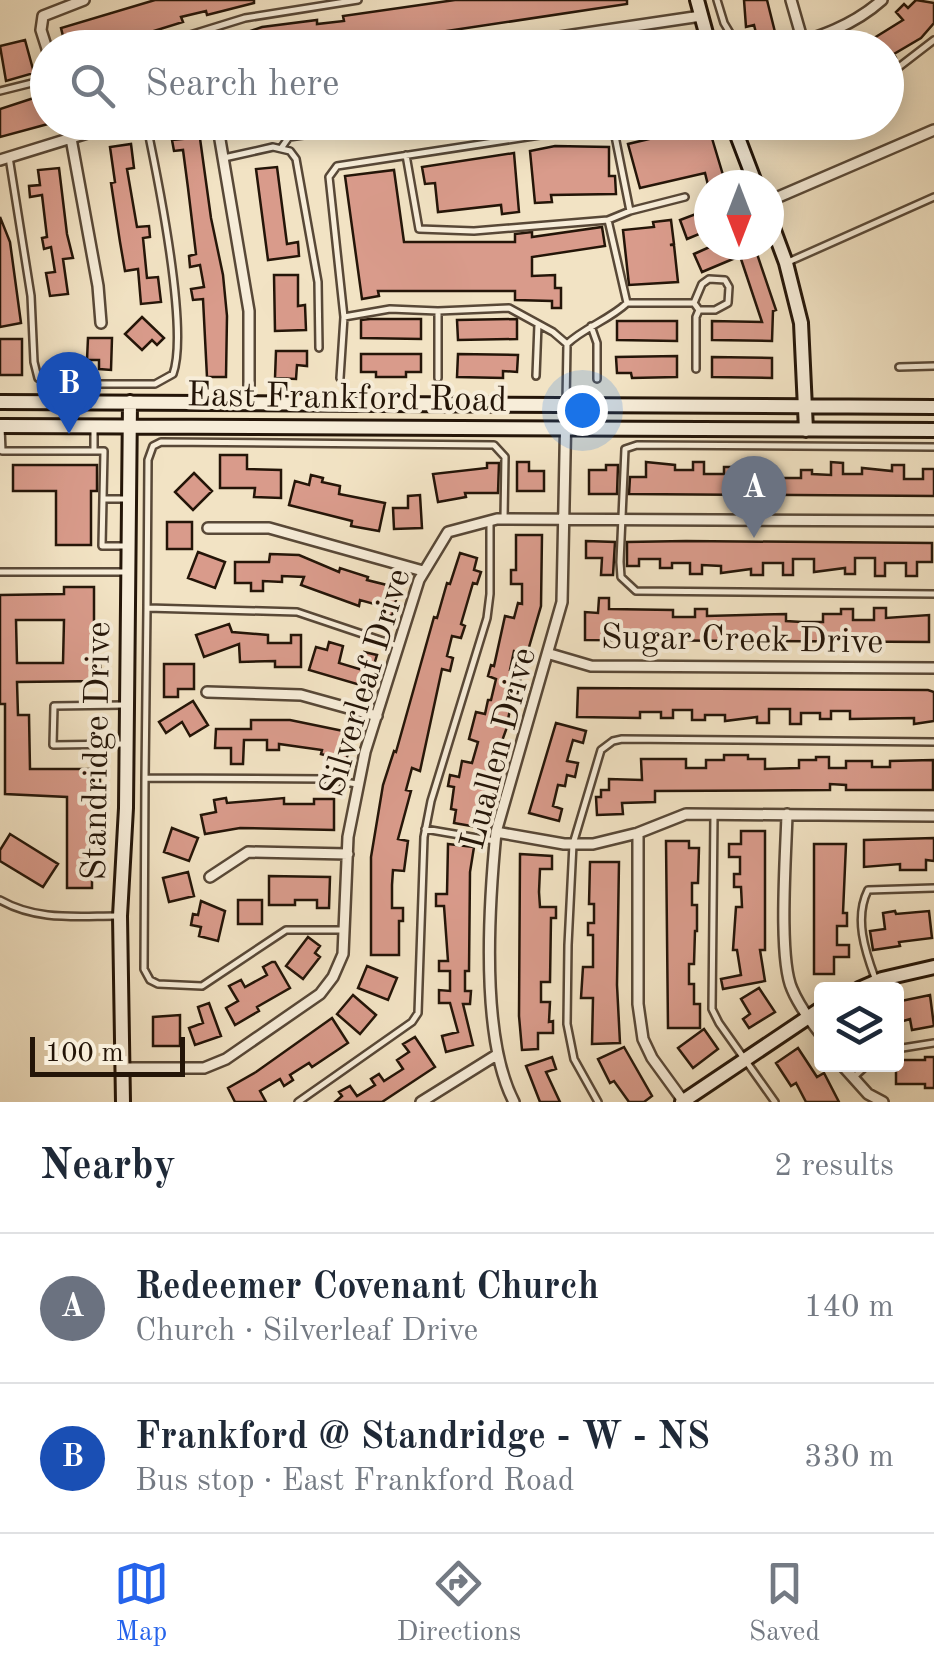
<!DOCTYPE html>
<html lang="en">
<head>
<meta charset="utf-8">
<style>
  :root { --surface:#fff; --page:#f2f2f3; --text:#1f2937; --muted:#747a83; --line:#e0e1e3; --accent:#2563eb }
  body { margin:0; font-family:"Old Standard TT",serif; background:var(--page); color:var(--text) }
  .controls { position:absolute; right:30px; bottom:30px; display:grid; overflow:hidden; border-radius:10px; box-shadow:0 5px 25px #0003 }
  .controls button { width:90px; height:90px; display:grid; place-items:center; padding:0; border:0; border-bottom:2px solid var(--line); background:var(--surface); color:var(--text); font:50px sans-serif }
  .compass { position:absolute; left:694px; top:170px; width:90px; height:90px; border-radius:50%; background:var(--surface); box-shadow:0 5px 25px #0003; rotate:180deg }
  .scale { position:absolute; left:30px; bottom:25px; width:155px; box-sizing:border-box; padding-left:10px; border:5px solid #241508; border-top:0; font-size:28px; line-height:35px; white-space:nowrap; color:#241508; -webkit-text-stroke:8px #f7edd9; paint-order:stroke }
  .you { position:absolute; left:582px; top:410px; width:35px; height:35px; margin:-25px; border:8px solid #fff; border-radius:50%; background:#1a73e8; box-shadow:0 0 0 15px #1a73e833 }
  .badge { display:grid; place-items:center; width:65px; height:65px; border-radius:50%; background:var(--accent); color:#fff; font-size:32px; font-weight:700 }
  .pin { position:absolute; translate:-50% -82px; filter:drop-shadow(0 2px 5px #0008) }
  .pin::after { content:''; position:absolute; top:52px; width:35px; height:30px; background:inherit; clip-path:polygon(0 0,100% 0,50% 100%) }
  .list { margin:0; padding:0; list-style:none }
  h2 { display:flex; justify-content:space-between; align-items:center; height:130px; margin:0; padding:0 40px; font-size:42px }
  h2 small { font-size:32px; font-weight:400; color:var(--muted) }
  .list li { display:grid; grid-template-columns:65px 1fr auto; gap:30px; align-items:center; box-sizing:border-box; height:150px; padding:0 40px; border-top:2px solid var(--line) }
  .list b { display:block; font-size:38px; white-space:nowrap }
  .list p { margin:0; font-size:32px; white-space:nowrap; color:var(--muted) }
  .list em { font-size:32px; font-style:normal; color:var(--muted) }
  .icon { flex:none; width:55px; height:55px; fill:none; stroke:currentColor; stroke-width:2; stroke-linecap:round; stroke-linejoin:round }
  .map { position:relative; flex:none; width:934px; height:1102px; overflow:hidden }
  .search { position:absolute; background:var(--surface); box-shadow:0 5px 25px #0003; left:30px; right:30px; top:30px; height:110px; display:flex; align-items:center; gap:25px; box-sizing:border-box; padding:0 35px; border-radius:55px; color:var(--muted); font-size:38px }
  .sheet { height:430px; background:var(--surface) }
  nav { display:flex; justify-content:space-around; align-items:center; box-sizing:border-box; height:140px; border-top:2px solid var(--line); background:var(--surface); font-size:28px; color:var(--muted) }
  nav a { display:grid; justify-items:center; gap:5px }
  nav .on { color:var(--accent) }
  .map>svg:first-child { display:block }
</style>
</head>
<body>
<div class="map">
<svg width="934" height="1102" viewBox="0 0 934 1102">
  <rect width="100%" height="100%" fill="#f2e3c4"/>
  <filter id="stains"><feTurbulence type="fractalNoise" baseFrequency=".002" numOctaves="4"/><feColorMatrix values="0 0 0 0 .2 0 0 0 0 .09 0 0 0 0 .02 0 0 0 .5 -.17"/></filter>
  <radialGradient id="worn" r=".72"><stop offset=".6" stop-color="#630" stop-opacity="0"/><stop offset="1" stop-color="#630" stop-opacity=".3"/></radialGradient>
  <path fill="#d99b8b" stroke="#241508" stroke-width="2.5" fill-rule="evenodd" d="M 155,0 L 254,0 L 254,3 L 207,15 L 206,11 L 181,17 L 183,22 L 99,48 L 66,48 L 61,28 Z
    M 455,0 L 627,0 L 627,4 L 334,48 L 201,48 L 262,27 L 317,20 L 317,24 L 344,21 L 343,16 Z
    M 744,0 L 767,0 L 775,32 L 757,37 L 754,25 L 746,27 Z
    M 916,0 L 934,3 L 934,23 L 921,38 L 894,54 L 896,58 L 886,64 L 886,48 L 858,48 L 903,20 L 896,12 L 904,4 L 908,8 Z
    M 25,40 L 34,73 L 6,81 L 0,46 Z
    M 46,94 L 48,124 L 0,137 L 0,109 Z
    M 198,124 L 211,218 L 223,275 L 227,316 L 226,377 L 207,377 L 203,299 L 193,300 L 191,289 L 204,287 L 200,265 L 190,267 L 189,256 L 196,254 L 188,188 L 183,150 L 174,151 L 172,140 L 183,139 L 181,126 Z
    M 708,125 L 726,185 L 708,185 L 705,173 L 640,188 L 628,144 Z
    M 131,144 L 134,168 L 127,169 L 137,227 L 149,226 L 150,237 L 143,238 L 147,278 L 158,277 L 161,302 L 141,304 L 138,269 L 125,271 L 120,242 L 111,183 L 115,182 L 110,147 Z
    M 555,146 L 609,147 L 609,176 L 615,176 L 616,194 L 551,195 L 552,202 L 535,203 L 530,151 Z
    M 514,153 L 519,212 L 502,214 L 501,205 L 438,212 L 435,183 L 425,184 L 422,167 Z
    M 277,167 L 287,244 L 298,242 L 299,256 L 268,260 L 256,169 Z
    M 59,168 L 67,234 L 73,258 L 63,259 L 68,294 L 50,296 L 46,273 L 55,272 L 51,247 L 44,249 L 42,238 L 47,237 L 42,195 L 30,197 L 29,186 L 40,185 L 38,170 Z
    M 394,170 L 404,242 L 515,242 L 515,234 L 532,232 L 532,237 L 602,227 L 605,246 L 532,257 L 532,276 L 555,275 L 555,288 L 561,288 L 561,308 L 552,308 L 552,301 L 515,300 L 515,291 L 378,291 L 379,296 L 362,299 L 345,176 Z
    M 709,209 L 709,230 L 687,239 L 680,220 Z
    M 0,217 L 10,242 L 21,323 L 0,327 Z
    M 671,220 L 674,244 L 670,245 L 674,245 L 678,282 L 629,285 L 623,230 L 654,227 L 653,222 Z
    M 714,245 L 754,245 L 776,310 L 773,311 L 772,341 L 712,340 L 712,321 L 762,322 L 740,256 L 702,272 L 694,254 Z
    M 274,275 L 298,275 L 298,306 L 305,305 L 306,330 L 275,331 Z
    M 142,317 L 164,338 L 157,345 L 152,340 L 142,350 L 125,334 Z
    M 370,319 L 421,319 L 421,339 L 361,338 L 361,320 Z
    M 517,319 L 517,339 L 458,340 L 457,320 Z
    M 617,321 L 677,321 L 677,341 L 617,340 Z
    M 88,338 L 112,338 L 111,370 L 99,369 L 99,360 L 87,360 Z
    M 0,339 L 22,339 L 22,375 L 0,375 Z
    M 276,351 L 307,351 L 307,366 L 297,365 L 296,379 L 275,378 Z
    M 361,354 L 421,354 L 421,372 L 406,372 L 406,377 L 376,377 L 376,372 L 361,372 Z
    M 458,354 L 518,355 L 517,372 L 503,371 L 503,378 L 457,377 Z
    M 677,356 L 677,377 L 632,378 L 631,373 L 617,373 L 616,357 Z
    M 712,357 L 772,358 L 772,378 L 712,377 Z
    M 220,455 L 247,455 L 247,469 L 281,470 L 281,498 L 254,497 L 255,488 L 220,488 Z
    M 517,462 L 529,462 L 529,471 L 544,471 L 544,491 L 517,491 Z
    M 646,462 L 675,465 L 675,470 L 693,470 L 693,462 L 704,462 L 704,474 L 724,474 L 724,467 L 735,467 L 735,477 L 754,477 L 754,462 L 765,462 L 765,471 L 775,471 L 775,478 L 801,478 L 801,470 L 812,470 L 812,474 L 831,475 L 831,462 L 843,463 L 843,474 L 862,474 L 862,468 L 892,471 L 892,465 L 904,465 L 904,479 L 923,479 L 923,469 L 934,469 L 934,496 L 629,494 L 630,477 L 646,477 Z
    M 487,463 L 499,463 L 498,493 L 465,493 L 466,497 L 438,502 L 433,474 L 487,468 Z
    M 13,465 L 97,465 L 97,491 L 91,491 L 91,545 L 56,545 L 56,491 L 13,491 Z
    M 606,465 L 618,465 L 617,494 L 589,494 L 589,470 L 606,470 Z
    M 194,473 L 212,491 L 193,510 L 175,492 Z
    M 311,475 L 323,478 L 322,482 L 340,486 L 339,494 L 385,503 L 379,531 L 351,526 L 352,521 L 289,505 L 295,481 L 309,485 Z
    M 420,495 L 422,528 L 394,529 L 393,508 L 408,508 L 408,496 Z
    M 167,522 L 192,522 L 192,549 L 167,549 Z
    M 516,535 L 542,535 L 541,606 L 527,654 L 514,651 L 510,670 L 522,672 L 516,700 L 512,699 L 506,730 L 494,763 L 491,762 L 477,827 L 454,823 L 456,810 L 451,809 L 454,787 L 448,786 L 450,775 L 459,777 L 462,761 L 472,763 L 478,742 L 469,739 L 476,712 L 485,714 L 488,700 L 491,700 L 496,679 L 488,676 L 491,665 L 494,666 L 505,616 L 514,618 L 518,603 L 522,604 L 522,584 L 511,584 L 511,570 L 516,570 Z
    M 586,541 L 615,542 L 613,575 L 601,575 L 602,558 L 586,558 Z
    M 686,541 L 932,543 L 932,562 L 917,562 L 917,576 L 906,576 L 906,563 L 885,563 L 885,576 L 875,576 L 875,558 L 855,558 L 855,574 L 845,574 L 845,568 L 814,572 L 814,559 L 793,559 L 793,575 L 783,575 L 783,563 L 763,563 L 763,575 L 751,575 L 751,569 L 721,573 L 721,566 L 702,565 L 702,574 L 690,574 L 690,563 L 672,563 L 672,568 L 660,568 L 660,559 L 639,559 L 639,566 L 627,566 L 627,542 Z
    M 198,552 L 225,562 L 215,588 L 188,578 Z
    M 460,553 L 477,558 L 474,570 L 481,572 L 477,584 L 473,583 L 461,624 L 465,626 L 461,638 L 452,636 L 447,656 L 453,658 L 450,671 L 442,669 L 420,771 L 412,768 L 406,790 L 411,791 L 398,839 L 408,841 L 404,871 L 393,870 L 392,885 L 392,908 L 403,908 L 403,921 L 399,921 L 399,955 L 371,955 L 371,857 L 383,785 L 394,751 L 396,752 L 434,617 L 437,618 L 447,583 L 450,584 Z
    M 270,554 L 299,555 L 339,572 L 340,568 L 368,577 L 367,580 L 399,588 L 392,616 L 380,613 L 382,606 L 360,600 L 359,606 L 301,585 L 304,577 L 282,576 L 282,582 L 263,581 L 263,591 L 251,591 L 251,583 L 235,583 L 235,562 L 269,562 Z
    M 64,587 L 94,587 L 94,663 L 100,663 L 101,681 L 17,682 L 18,715 L 29,715 L 30,769 L 100,769 L 100,797 L 92,797 L 92,888 L 67,888 L 67,797 L 5,794 L 5,704 L 0,704 L 0,595 L 64,594 ZM 16,620 L 64,620 L 63,663 L 17,663 Z
    M 599,598 L 609,598 L 609,609 L 673,610 L 673,617 L 695,617 L 695,609 L 707,609 L 707,616 L 786,614 L 786,621 L 802,622 L 823,622 L 823,614 L 841,614 L 841,609 L 853,609 L 853,620 L 874,620 L 874,608 L 886,608 L 886,618 L 929,615 L 929,642 L 585,640 L 585,612 L 598,613 Z
    M 229,624 L 232,632 L 268,635 L 268,643 L 291,643 L 291,635 L 301,635 L 301,667 L 275,667 L 275,661 L 240,662 L 239,644 L 204,657 L 196,635 Z
    M 329,642 L 343,646 L 339,663 L 359,669 L 364,652 L 377,655 L 367,687 L 309,670 L 316,647 L 327,650 Z
    M 164,664 L 194,664 L 194,689 L 178,689 L 178,697 L 164,697 Z
    M 578,688 L 928,690 L 934,692 L 934,721 L 914,724 L 914,718 L 850,719 L 850,711 L 831,711 L 831,719 L 820,719 L 820,713 L 801,713 L 801,724 L 790,724 L 790,709 L 769,709 L 769,723 L 757,723 L 757,717 L 725,721 L 725,715 L 705,715 L 705,720 L 692,720 L 692,710 L 673,710 L 673,718 L 661,718 L 661,712 L 640,712 L 640,718 L 577,717 Z
    M 193,701 L 208,725 L 190,736 L 182,722 L 166,733 L 159,722 Z
    M 251,720 L 290,720 L 353,733 L 346,761 L 321,754 L 322,750 L 279,744 L 279,750 L 267,750 L 267,740 L 244,740 L 243,764 L 231,764 L 231,748 L 215,748 L 216,729 L 251,729 Z
    M 556,723 L 586,731 L 583,743 L 573,740 L 567,761 L 578,763 L 575,777 L 567,775 L 565,786 L 558,785 L 553,806 L 562,809 L 559,821 L 529,813 Z
    M 724,755 L 748,755 L 748,759 L 765,759 L 765,769 L 799,768 L 799,760 L 816,760 L 816,757 L 829,757 L 829,768 L 846,768 L 846,761 L 872,761 L 872,767 L 890,767 L 890,761 L 933,760 L 933,790 L 846,790 L 846,785 L 830,784 L 830,790 L 655,791 L 655,802 L 622,803 L 623,814 L 597,815 L 596,797 L 601,797 L 601,790 L 609,790 L 609,779 L 642,780 L 641,759 L 686,759 L 686,768 L 706,768 L 706,760 L 724,760 Z
    M 226,798 L 227,803 L 284,798 L 284,804 L 314,804 L 314,799 L 334,799 L 334,830 L 240,828 L 205,834 L 201,815 L 216,812 L 214,800 Z
    M 172,828 L 198,838 L 189,861 L 164,852 Z
    M 741,831 L 765,831 L 765,950 L 760,950 L 765,981 L 723,989 L 721,979 L 741,975 L 737,950 L 733,950 L 736,907 L 742,907 L 741,887 L 734,887 L 734,874 L 740,874 L 740,857 L 729,857 L 729,844 L 741,844 Z
    M 10,834 L 58,864 L 43,887 L 0,861 L 0,850 Z
    M 934,838 L 934,861 L 926,860 L 926,870 L 900,870 L 900,864 L 864,867 L 864,840 Z
    M 666,841 L 689,841 L 689,848 L 699,848 L 698,883 L 692,883 L 692,905 L 697,905 L 697,931 L 695,931 L 694,964 L 689,964 L 689,984 L 694,984 L 694,1004 L 700,1004 L 700,1028 L 668,1028 Z
    M 448,844 L 474,847 L 470,872 L 469,971 L 465,971 L 465,991 L 471,991 L 470,1004 L 463,1004 L 473,1045 L 446,1052 L 442,1036 L 458,1032 L 450,1003 L 439,1003 L 439,990 L 450,991 L 450,971 L 439,971 L 439,961 L 448,961 L 444,906 L 436,906 L 436,894 L 447,894 Z
    M 814,844 L 846,844 L 843,913 L 847,913 L 847,926 L 837,926 L 837,945 L 849,945 L 849,957 L 834,957 L 834,974 L 814,974 Z
    M 520,854 L 552,856 L 552,869 L 540,869 L 539,892 L 540,907 L 556,907 L 556,918 L 551,918 L 550,982 L 541,982 L 541,1002 L 550,1002 L 549,1022 L 553,1021 L 553,1033 L 538,1033 L 538,1049 L 522,1050 L 519,1016 Z
    M 590,862 L 619,862 L 617,985 L 620,1043 L 592,1044 L 593,998 L 581,998 L 583,967 L 593,967 L 593,935 L 588,935 L 588,923 L 594,923 L 594,904 L 589,904 Z
    M 188,872 L 194,896 L 169,902 L 163,878 Z
    M 269,876 L 330,877 L 329,908 L 317,908 L 317,900 L 295,900 L 295,905 L 269,905 Z
    M 238,900 L 262,900 L 262,924 L 238,924 Z
    M 201,901 L 225,911 L 218,941 L 199,936 L 201,927 L 191,925 L 193,914 L 198,915 Z
    M 895,911 L 896,914 L 929,911 L 932,938 L 899,942 L 900,946 L 873,950 L 870,931 L 885,929 L 883,913 Z
    M 308,937 L 320,946 L 315,953 L 320,957 L 303,979 L 286,966 Z
    M 272,962 L 275,962 L 290,988 L 257,1007 L 259,1011 L 235,1025 L 226,1008 L 238,1001 L 229,986 L 241,980 L 245,987 L 267,975 L 263,967 Z
    M 367,966 L 397,978 L 388,1000 L 358,988 Z
    M 759,988 L 775,1012 L 749,1028 L 743,1019 L 750,1014 L 741,999 Z
    M 353,995 L 376,1015 L 360,1034 L 337,1014 Z
    M 930,995 L 934,1026 L 912,1030 L 910,1019 L 896,1023 L 896,1002 Z
    M 209,1003 L 221,1036 L 195,1045 L 189,1028 L 203,1023 L 198,1007 Z
    M 180,1015 L 180,1046 L 153,1046 L 153,1017 Z
    M 332,1018 L 348,1043 L 312,1067 L 309,1063 L 290,1075 L 293,1080 L 284,1086 L 280,1079 L 260,1091 L 266,1102 L 235,1102 L 228,1088 L 256,1072 Z
    M 704,1029 L 718,1049 L 693,1068 L 678,1048 Z
    M 415,1037 L 435,1067 L 382,1102 L 335,1102 L 342,1096 L 339,1092 L 350,1086 L 357,1096 L 375,1085 L 371,1079 L 379,1074 L 384,1081 L 403,1069 L 397,1060 L 409,1052 L 403,1044 Z
    M 624,1047 L 652,1096 L 644,1102 L 629,1102 L 614,1081 L 610,1083 L 598,1059 Z
    M 798,1048 L 817,1077 L 824,1073 L 839,1102 L 806,1102 L 796,1083 L 791,1086 L 776,1063 Z
    M 552,1057 L 556,1069 L 546,1072 L 560,1102 L 540,1102 L 526,1066 Z
    M 925,1057 L 934,1057 L 934,1088 L 925,1088 L 925,1084 L 896,1084 L 896,1060 L 925,1060 Z"/>
  <g fill="none" stroke-linecap="round" stroke-linejoin="round">
    <defs>
      <path id="lane" d="M 717,0 L 724,23 L 739,48
        M 148,48 L 245,18 L 358,0
        M 886,77 L 934,40
        M 0,91 L 48,79
        M 613,126 L 630,211
        M 737,138 L 787,122
        M 282,147 L 289,137 L 398,122
        M 406,155 L 419,229 L 474,231 L 608,220 L 630,211 L 685,197
        M 9,157 L 31,296 L 34,362 L 38,378 L 47,384 L 155,384 L 173,374 C 189,330 157,174 146,122
        M 224,158 L 273,147 L 290,151 L 296,159 L 318,282 L 319,348
        M 608,220 L 627,303
        M 786,263 L 934,197
        M 344,317 L 390,309 L 438,311 L 509,308 L 553,332 L 567,344 C 585,327 609,320 627,303 L 694,303 L 699,310 L 715,310 L 728,303 L 729,287 L 725,280 L 709,279 L 702,284 L 694,303
        M 591,326 L 597,343 L 597,379
        M 899,367 L 934,366
        M 696,369 L 696,317 L 699,310
        M 536,376 L 538,324
        M 340,378 L 344,317 L 329,177 L 337,166 L 625,122
        M 438,378 L 438,311
        M 566,403 L 567,344
        M 1,427 L 2,451 L 104,451 L 102,546 L 126,546
        M 94,429 L 94,451
        M 934,447 L 637,445 L 625,449 L 620,562 L 621,577 L 636,591 L 934,594
        M 103,499 L 125,499
        M 0,572 L 127,572
        M 147,608 L 148,460 L 153,446 L 161,442 L 494,445 L 505,457 L 504,519
        M 124,744 L 53,745 L 54,706 L 124,705
        M 145,778 L 144,969 L 150,980 L 158,984 L 202,986 L 286,930 L 344,930
        M 357,784 L 326,779 L 145,778 L 147,608 L 297,612 L 398,646
        M 714,814 L 712,1009 L 719,1023 L 775,1102
        M 425,829 L 495,841
        M 0,900 C 37,921 76,916 117,916
        M 875,978 C 865,951 854,918 868,890 L 934,888
        M 896,1049 L 934,1043
        M 853,1078 L 868,1064
        M 298,1102 L 412,1022 L 418,1013 L 424,837 L 431,801 L 487,618 L 490,594 L 490,521
        M 598,1102 L 574,1059 L 567,1024 L 568,945 L 573,844 L 601,750 L 613,741 L 622,739 L 934,742"/>
      <path id="street" d="M 791,0 L 803,42
        M 485,48 L 701,16
        M 782,48 C 819,37 853,26 882,0
        M 48,52 L 41,30 L 43,16 L 84,0
        M 68,122 L 98,286 L 101,323
        M 217,122 L 249,311 L 249,404
        M 0,160 L 123,122
        M 769,201 L 934,130
        M 208,528 L 269,528 L 423,571
        M 550,654 L 591,666 L 934,668
        M 207,692 L 301,695 L 377,716
        M 787,814 C 786,853 778,958 792,989 C 799,1006 811,1022 822,1036
        M 496,832 L 564,844 L 593,844 L 638,833 L 686,814 L 934,816
        M 638,833 L 638,1004 L 643,1039 L 652,1058 L 684,1102
        M 210,877 L 248,852 L 348,854
        M 841,1064 L 868,1094 L 883,1102
        M 123,1068 L 204,1068 L 226,1059 L 320,994 L 333,977 L 343,954 L 348,837 L 365,752 L 419,580 L 448,532 L 497,519 L 934,521
        M 421,1102 L 498,1054
        M 514,1102 C 480,1037 489,904 496,832 L 562,602 L 566,406"/>
      <path id="secondary" d="M 697,0 L 710,48
        M 732,122 L 756,185
        M 769,217 L 786,263 L 801,323 L 806,430
        M 0,402 L 934,407
        M 0,426 L 934,430
        M 859,989 L 882,979 L 934,967
        M 123,1102 L 120,916 L 126,808 L 130,402
        M 682,1102 L 822,1008"/>
    </defs>
    <use href="#lane" stroke="#584837" stroke-width="10"/>
    <use href="#street" stroke="#584837" stroke-width="14"/>
    <use href="#secondary" stroke="#241508" stroke-width="18"/>
    <use href="#lane" stroke="#f7edd9" stroke-width="5"/>
    <use href="#street" stroke="#f7edd9" stroke-width="9"/>
    <use href="#secondary" stroke="#f7edd9" stroke-width="12"/>
  </g>
  <g text-anchor="middle" stroke-width="8" stroke-linejoin="round" paint-order="stroke">
    <g font-size="35" fill="#241508" stroke="#f7edd9">
      <text transform="translate(347 396) rotate(1)" y="12">East Frankford Road</text>
      <text transform="translate(742 638) rotate(1)" y="12">Sugar Creek Drive</text>
      <text transform="translate(364 682) rotate(-73)" y="12">Silverleaf Drive</text>
      <text transform="translate(497 748) rotate(-75)" y="12">Luallen Drive</text>
      <text transform="translate(95 751) rotate(-89)" y="12">Standridge Drive</text>
    </g>
  </g>
  <rect width="100%" height="100%" filter="url(#stains)"/>
  <rect width="100%" height="100%" fill="url(#worn)"/>
</svg>
<div class="controls">
<button><svg class="icon" aria-label="layers" viewBox="0 0 24 24"><path d="M12 4l9 5-9 5-9-5zM3 14l9 5 9-5"/></svg></button>
</div>
<svg class="compass" viewBox="-18 -18 36 36"><path d="M0-13l5 13h-10z" fill="#e53935"/><path d="M0 13l5-13h-10z" fill="#747a83"/></svg>
<div class="scale">100 m</div>
<div class="you"></div>
<div class="pin badge" style="left:754px;top:538px;background:#6b7280">A</div>
<div class="pin badge" style="left:69px;top:434px;background:#1a4fb4">B</div>
<div class="search"><svg class="icon" aria-label="search" viewBox="0 0 24 24"><circle cx="10" cy="10" r="6"/><path d="M15 15l6 6"/></svg>Search here</div>
</div>
<section class="sheet">
<h2>Nearby<small>2 results</small></h2>
<ul class="list">
<li><span class="badge" style="background:#6b7280">A</span><div><b>Redeemer Covenant Church</b><p>Church · Silverleaf Drive</p></div><em>140 m</em></li>
<li><span class="badge" style="background:#1a4fb4">B</span><div><b>Frankford @ Standridge - W - NS</b><p>Bus stop · East Frankford Road</p></div><em>330 m</em></li>
</ul>
</section>
<nav>
<a class="on"><svg class="icon" aria-label="map" viewBox="0 0 24 24"><path d="M3 6l6-2 6 2 6-2v14l-6 2-6-2-6 2zM9 4v14M15 6v14"/></svg>Map</a>
<a><svg class="icon" aria-label="directions" viewBox="0 0 24 24"><path d="M12 3l9 9-9 9-9-9zM9 14v-3h6M13 9l2 2-2 2"/></svg>Directions</a>
<a><svg class="icon" aria-label="saved" viewBox="0 0 24 24"><path d="M7 4h10v16l-5-4-5 4z"/></svg>Saved</a>
</nav>
</body>
</html>
